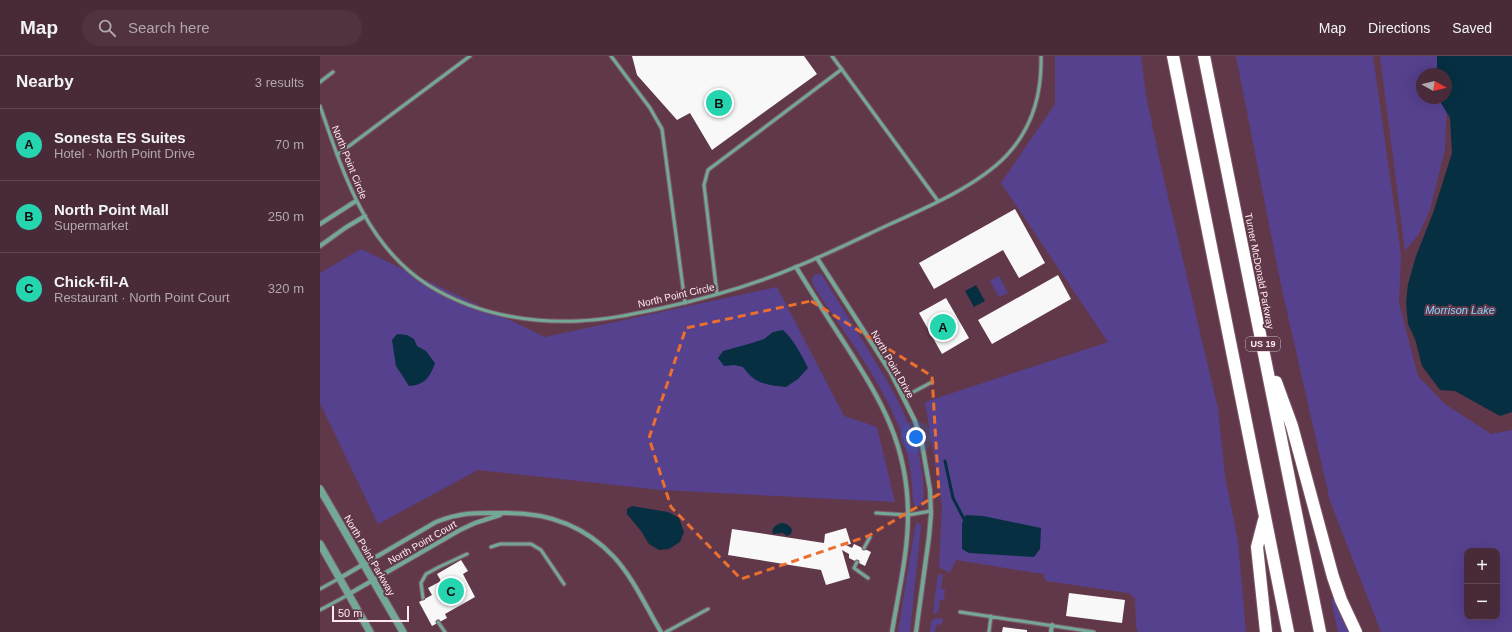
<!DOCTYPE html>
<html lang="en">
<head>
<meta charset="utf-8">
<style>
  :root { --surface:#492a38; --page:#503240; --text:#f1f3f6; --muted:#b1a7ae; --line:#614653; --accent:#24d5af }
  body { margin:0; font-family:Arial,sans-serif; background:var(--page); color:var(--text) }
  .controls { position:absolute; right:12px; bottom:12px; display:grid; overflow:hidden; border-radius:8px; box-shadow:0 4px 16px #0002 }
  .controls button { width:36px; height:36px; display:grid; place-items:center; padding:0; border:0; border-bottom:1px solid var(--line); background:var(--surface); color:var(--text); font:20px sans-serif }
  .compass { position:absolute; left:1096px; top:12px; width:36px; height:36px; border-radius:50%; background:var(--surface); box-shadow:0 4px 16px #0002; rotate:98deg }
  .scale { position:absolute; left:12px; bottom:10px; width:77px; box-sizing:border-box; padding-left:4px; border:2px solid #ffe9f1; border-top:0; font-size:11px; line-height:14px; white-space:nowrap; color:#ffe9f1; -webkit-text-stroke:3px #61384a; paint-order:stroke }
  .you { position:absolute; left:596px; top:381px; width:14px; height:14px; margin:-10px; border:3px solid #fff; border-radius:50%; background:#1a73e8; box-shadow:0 0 0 6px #1a73e833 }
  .badge { display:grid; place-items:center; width:26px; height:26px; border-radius:50%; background:var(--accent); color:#111; font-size:13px; font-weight:700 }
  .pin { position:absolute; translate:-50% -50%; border:2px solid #fff; box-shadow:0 1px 4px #0006 }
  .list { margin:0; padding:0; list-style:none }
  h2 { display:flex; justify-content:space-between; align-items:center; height:52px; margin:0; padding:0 16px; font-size:17px }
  h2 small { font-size:13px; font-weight:400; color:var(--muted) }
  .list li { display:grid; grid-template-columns:26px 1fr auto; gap:12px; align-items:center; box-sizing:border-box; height:72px; padding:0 16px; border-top:1px solid var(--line) }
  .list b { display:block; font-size:15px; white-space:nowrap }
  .list p { margin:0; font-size:13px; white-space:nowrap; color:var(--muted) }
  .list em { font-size:13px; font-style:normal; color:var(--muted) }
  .icon { flex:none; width:22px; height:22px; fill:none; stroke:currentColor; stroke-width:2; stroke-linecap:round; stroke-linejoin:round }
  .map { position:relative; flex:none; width:1192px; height:576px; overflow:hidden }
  header { display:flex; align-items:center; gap:24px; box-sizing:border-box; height:56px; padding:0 20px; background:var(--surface); border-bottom:1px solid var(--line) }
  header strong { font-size:19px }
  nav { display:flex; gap:22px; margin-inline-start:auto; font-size:14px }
  .search { width:280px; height:36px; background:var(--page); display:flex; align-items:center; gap:10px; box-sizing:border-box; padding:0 14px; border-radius:22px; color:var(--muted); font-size:15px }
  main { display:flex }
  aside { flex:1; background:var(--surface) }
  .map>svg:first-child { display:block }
</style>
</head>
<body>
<header>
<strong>Map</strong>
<div class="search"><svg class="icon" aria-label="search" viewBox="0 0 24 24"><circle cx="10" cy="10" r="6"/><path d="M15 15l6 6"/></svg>Search here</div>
<nav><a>Map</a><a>Directions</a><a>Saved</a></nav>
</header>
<main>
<aside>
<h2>Nearby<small>3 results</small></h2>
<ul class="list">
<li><span class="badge">A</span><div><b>Sonesta ES Suites</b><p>Hotel · North Point Drive</p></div><em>70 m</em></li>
<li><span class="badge">B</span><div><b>North Point Mall</b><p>Supermarket</p></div><em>250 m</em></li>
<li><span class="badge">C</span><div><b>Chick-fil-A</b><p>Restaurant · North Point Court</p></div><em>320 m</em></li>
</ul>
</aside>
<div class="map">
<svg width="1192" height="576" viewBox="0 0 1192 576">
  <rect width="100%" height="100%" fill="#61384a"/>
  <path fill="#56418e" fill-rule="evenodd" d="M 735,0 L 821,0 L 826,39 L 839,102 L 898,353 L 905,420 L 918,486 L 926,576 L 818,576 L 816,570 L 815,542 L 808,537 L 726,525 L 723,518 L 636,504 L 630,517 L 619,511 L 622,449 L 605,346 L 788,286 L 681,127 L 735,48 Z
    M 916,0 L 1053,0 L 1081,199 L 1079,247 L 1098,320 L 1125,348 L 1171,378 L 1192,374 L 1192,576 L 1061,576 L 1010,445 L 961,229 ZM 1147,495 L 1177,495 L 1177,561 L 1147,561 Z
    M 1060,0 L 1131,0 L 1127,48 L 1125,93 L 1110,154 L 1099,178 L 1085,195 ZM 1102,18 L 1126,18 L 1126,42 L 1102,42 Z
    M 41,193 L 225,281 L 457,231 L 524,360 L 557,371 L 575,446 L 341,434 L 158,414 L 58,468 L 0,347 L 0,217 Z
    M 498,218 L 502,219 C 516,242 530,264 544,287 C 573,333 609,390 603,448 L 600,450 L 595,450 L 593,445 C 592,425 590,405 584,385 C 567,331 523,276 493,229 L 492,223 L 494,219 Z
    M 679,220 L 688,237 L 679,241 L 670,225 Z
    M 597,466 L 599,467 L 601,470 L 590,576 L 578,576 L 595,471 Z
    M 618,518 L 623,519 L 621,533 L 625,533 L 624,544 L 620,544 L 618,556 L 615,558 L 613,556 Z
    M 1015,542 L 1022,563 L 1029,576 L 1018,576 L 1011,543 Z
    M 617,562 L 623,563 L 622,568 L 616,569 L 615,576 L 610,576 L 611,565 Z"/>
  <path fill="#062f41" d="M 1117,0 L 1192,0 L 1192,356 L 1180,360 L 1135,335 L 1120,334 L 1102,310 L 1095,283 L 1088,268 L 1086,247 L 1088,228 L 1096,200 L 1113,157 L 1132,97 L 1130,62 L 1118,42 L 1126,42 L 1126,18 L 1117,18 Z
    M 656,229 L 665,245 L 654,251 L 645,235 Z
    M 463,274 C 474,284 481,298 488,312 L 478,323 L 466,331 C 446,329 435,328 423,311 L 414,309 L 404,310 L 398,302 L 403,295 L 432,287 L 444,283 L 453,276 Z
    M 77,278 L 87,279 L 94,283 L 97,290 L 106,295 L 115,307 C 110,321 105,329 89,330 L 76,310 L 72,284 Z
    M 312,450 L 348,456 L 359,462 L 364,476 L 360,486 L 349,493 L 339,494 L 329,488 L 321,475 L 307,458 L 307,453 Z
    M 646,459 L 663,460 L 721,472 L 720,493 L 714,501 L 649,497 L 642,493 L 642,467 Z
    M 461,467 C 466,467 469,469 472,473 L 471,478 L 467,480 L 463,477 L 453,478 C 451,472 456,469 461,467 Z"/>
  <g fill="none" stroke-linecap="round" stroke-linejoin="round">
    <path stroke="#062f41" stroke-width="3" d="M 625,405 L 633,442 L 644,463"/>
  </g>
  <path fill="#f8f8f8" d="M 312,0 L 484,0 L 497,18 L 392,94 L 370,57 L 357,64 L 317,19 Z
    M 695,153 L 725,207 L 699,222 L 683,194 L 614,233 L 599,207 Z
    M 738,219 L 751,243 L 672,288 L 658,264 Z
    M 626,242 L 649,282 L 622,298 L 599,257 Z
    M 526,472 L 531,488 L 526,489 L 532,492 L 534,488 L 551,496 L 545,510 L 529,502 L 529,498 L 522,494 L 530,522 L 506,529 L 501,514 L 408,499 L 412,473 L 504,487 L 505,478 Z
    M 141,504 L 148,515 L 143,518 L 155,541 L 125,558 L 127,562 L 112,570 L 99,546 L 112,539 L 108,532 L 121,525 L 117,518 Z
    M 749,537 L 805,544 L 802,567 L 746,560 Z
    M 683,571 L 707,574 L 707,576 L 682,576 Z"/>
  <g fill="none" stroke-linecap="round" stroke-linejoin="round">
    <defs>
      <path id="service" d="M 291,0 L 330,52 L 342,73 L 365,247
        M 512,0 L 618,145
        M 0,26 L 13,16
        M 0,50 C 23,116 45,189 108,229 C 153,257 204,267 258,265 C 286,264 314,258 342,252 C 388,242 434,229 478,210 C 508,198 538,183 568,169 C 606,152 657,130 686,100 C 712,73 722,37 721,0
        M 17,99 L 150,0
        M 397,238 L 384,129 L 388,114 L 522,13
        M 584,341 L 612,326
        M 556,457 L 588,459 L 611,455
        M 171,491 L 180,488 L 211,488 L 221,494 L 244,528
        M 544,492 L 550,481
        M 537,506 L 534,512 L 548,522
        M 0,533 L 20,522
        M 103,542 L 101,527 L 106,518 L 119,511 L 147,498
        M 0,554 L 28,539
        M 640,556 L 774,576
        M 118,566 L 125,576
        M 346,576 L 388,553
        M 669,576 L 671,560"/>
      <path id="minor" d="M 0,168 L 36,145
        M 0,190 L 25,172 L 45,160
        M 497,202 L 571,317 L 595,365 L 602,388 L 610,434 L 611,458 L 609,481 L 596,576
        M 476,211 C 492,237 508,262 525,288 C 561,344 588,389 588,459 C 588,498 578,538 572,576
        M 20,522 L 116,466 C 145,455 159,457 188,457 C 229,457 266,471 294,501 C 314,523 326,551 341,576
        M 29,538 L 140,474 L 155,467 L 180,459
        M 731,576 L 732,569"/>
      <path id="tertiary" d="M 0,433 L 83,576
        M 0,488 L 50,576"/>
      <path id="motorway" d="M 853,0 L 968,576
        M 884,0 L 1000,576
        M 956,326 L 972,370 L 1013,521 L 1021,544 L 1036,576
        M 944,464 L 937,491 L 946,576"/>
    </defs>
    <use href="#service" stroke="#7d5868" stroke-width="5"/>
    <use href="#minor" stroke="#7d5868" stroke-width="6"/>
    <use href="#tertiary" stroke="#7d5868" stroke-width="9"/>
    <use href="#motorway" stroke="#7d5868" stroke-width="14"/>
    <use href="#service" stroke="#73a796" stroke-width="3"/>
    <use href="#minor" stroke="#73a796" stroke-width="4"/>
    <use href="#tertiary" stroke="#73a796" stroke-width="7"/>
    <use href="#motorway" stroke="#fff" stroke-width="12"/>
  </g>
  <path fill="none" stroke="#eb6f2e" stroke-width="3" stroke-dasharray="8 5" stroke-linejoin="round" d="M 491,245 L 612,320 L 619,438 L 548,480 L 421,523 L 351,451 L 329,382 L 366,272 Z"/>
  <g text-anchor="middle" stroke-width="4" stroke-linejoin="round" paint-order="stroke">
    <rect fill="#61384a" stroke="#d0b4bf" stroke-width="1" x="926" y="281" width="34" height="14" rx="3"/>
    <g font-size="9" font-weight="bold" fill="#ffe9f1">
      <text x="943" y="291">US 19</text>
    </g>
    <g font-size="10" fill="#ffe9f1" stroke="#61384a">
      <text transform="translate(30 106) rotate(68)" y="4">North Point Circle</text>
      <text transform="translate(940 215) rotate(79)" y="4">Turner McDonald Parkway</text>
      <text transform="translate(356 239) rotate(-13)" y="4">North Point Circle</text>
      <text transform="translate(573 308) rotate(60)" y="4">North Point Drive</text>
      <text transform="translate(102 486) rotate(-30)" y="4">North Point Court</text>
      <text transform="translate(50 499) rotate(60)" y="4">North Point Parkway</text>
    </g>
    <g font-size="11" font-style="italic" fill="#84d4ff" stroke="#61384a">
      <text x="1140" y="258">Morrison Lake</text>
    </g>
  </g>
</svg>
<div class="controls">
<button>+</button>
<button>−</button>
</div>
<svg class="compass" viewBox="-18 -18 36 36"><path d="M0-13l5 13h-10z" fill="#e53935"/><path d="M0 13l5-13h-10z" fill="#b1a7ae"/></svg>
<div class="scale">50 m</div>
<div class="you"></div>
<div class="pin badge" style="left:623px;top:271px">A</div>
<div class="pin badge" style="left:399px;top:47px">B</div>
<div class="pin badge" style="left:131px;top:535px">C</div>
</div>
</main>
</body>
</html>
